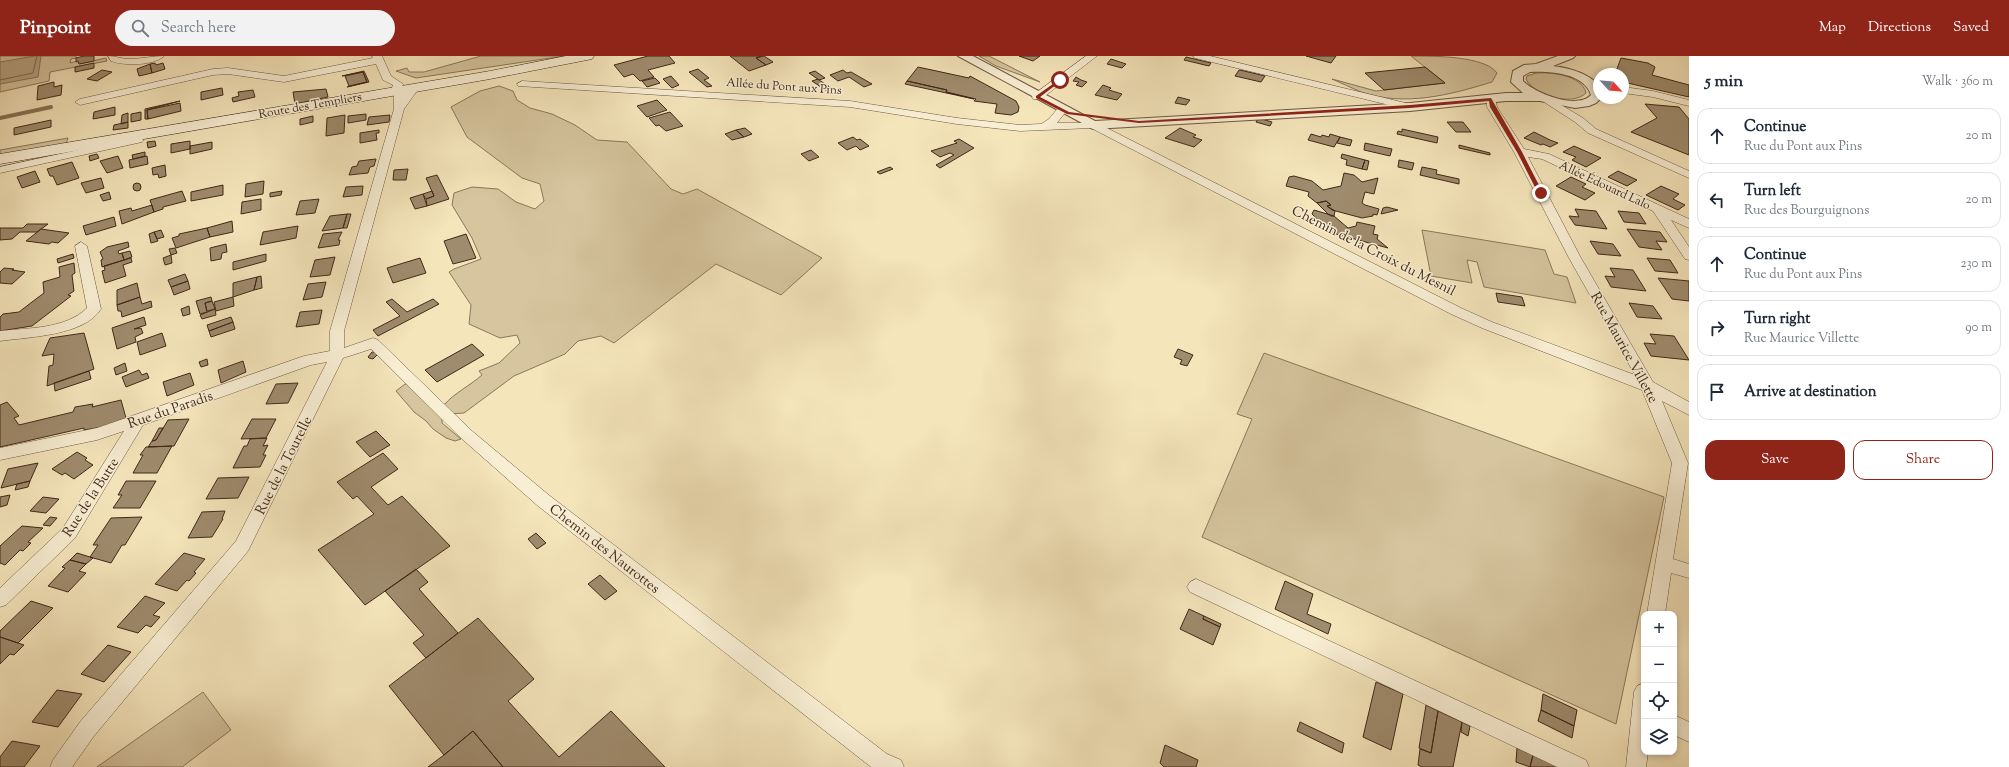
<!DOCTYPE html>
<html lang="en">
<head>
<meta charset="utf-8">
<style>
  :root { --surface:#fff; --page:#f2f2f3; --text:#1f2937; --muted:#747a83; --line:#e0e1e3; --accent:#8f2418 }
  body { margin:0; font-family:"Sorts Mill Goudy",serif; background:var(--page); color:var(--text) }
  .controls { position:absolute; right:12px; bottom:12px; display:grid; overflow:hidden; border-radius:8px; box-shadow:0 2px 6px #0003 }
  .controls button { width:36px; height:36px; display:grid; place-items:center; padding:0; border:0; border-bottom:1px solid var(--line); background:var(--surface); color:var(--text); font:20px sans-serif }
  .compass { position:absolute; left:1593px; top:12px; width:36px; height:36px; border-radius:50%; background:var(--surface); box-shadow:0 2px 6px #0003; rotate:116deg }
  .stop { position:absolute; width:12px; height:12px; margin:-9px; border:3px solid #8f2418; border-radius:50%; background:#fff }
  .stop.end { background:#8f2418; border-color:#fff; box-shadow:0 1px 4px #0008 }
  .list { margin:0; padding:0; list-style:none }
  h2 { display:flex; justify-content:space-between; align-items:center; height:52px; margin:0; padding:0 16px; font-size:17px }
  h2 small { font-size:13px; font-weight:400; color:var(--muted) }
  .list li { display:grid; grid-template-columns:26px 1fr auto; gap:12px; align-items:center; box-sizing:border-box; height:56px; margin:0 8px 8px; padding:0 8px; border:1px solid var(--line); border-radius:12px }
  .list b { display:block; font-size:15px; white-space:nowrap }
  .list p { margin:0; font-size:13px; white-space:nowrap; color:var(--muted) }
  .list em { font-size:13px; font-style:normal; color:var(--muted) }
  .actions { display:flex; gap:8px; padding:12px 16px }
  .actions a { flex:1; padding:9px 0; border:1px solid var(--accent); border-radius:12px; text-align:center; font-size:14px; color:var(--accent) }
  .actions .main { background:var(--accent); color:#fff }
  .icon { flex:none; width:22px; height:22px; fill:none; stroke:currentColor; stroke-width:2; stroke-linecap:round; stroke-linejoin:round }
  .map { position:relative; flex:none; width:1689px; height:711px; overflow:hidden }
  header { display:flex; align-items:center; gap:24px; box-sizing:border-box; height:56px; padding:0 20px; background:var(--accent); color:#fff }
  header strong { font-size:19px }
  nav { display:flex; gap:22px; margin-inline-start:auto; font-size:14px }
  .search { width:280px; height:36px; background:var(--page); display:flex; align-items:center; gap:10px; box-sizing:border-box; padding:0 14px; border-radius:22px; color:var(--muted); font-size:15px }
  main { display:flex }
  aside { flex:1; background:var(--surface) }
  .map>svg:first-child { display:block }
</style>
</head>
<body>
<header>
<strong>Pinpoint</strong>
<div class="search"><svg class="icon" aria-label="search" viewBox="0 0 24 24"><circle cx="10" cy="10" r="6"/><path d="M15 15l6 6"/></svg>Search here</div>
<nav><a>Map</a><a>Directions</a><a>Saved</a></nav>
</header>
<main>
<div class="map">
<svg width="1689" height="711" viewBox="0 0 1689 711">
  <rect width="100%" height="100%" fill="#f5e5bb"/>
  <filter id="stains"><feTurbulence type="fractalNoise" baseFrequency=".005" numOctaves="4"/><feColorMatrix values="0 0 0 0 .2 0 0 0 0 .09 0 0 0 0 .02 0 0 0 .5 -.17"/></filter>
  <radialGradient id="worn" r=".72"><stop offset=".6" stop-color="#630" stop-opacity="0"/><stop offset="1" stop-color="#630" stop-opacity=".3"/></radialGradient>
  <path fill="#d6c59f" stroke="#8c775c" d="M 0,0 L 76,0 L 76,2 L 71,3 L 70,7 L 78,5 L 79,8 L 106,2 L 107,5 L 50,16 L 49,25 L 0,36 Z
    M 481,0 L 564,0 L 416,22 L 396,15 L 407,12 L 409,16 L 424,16 Z
    M 979,0 L 989,0 L 1040,26 L 996,10 Z
    M 1411,0 C 1435,0 1485,0 1497,17 L 1492,26 C 1450,39 1404,51 1361,36 C 1351,32 1342,27 1332,23 L 1376,35 L 1445,27 Z
    M 1536,17 C 1551,16 1582,19 1586,37 C 1572,51 1533,39 1526,23 L 1527,20 Z
    M 499,30 L 513,35 L 517,44 L 530,52 L 552,58 L 575,69 L 597,84 L 627,86 L 671,133 L 683,138 L 697,133 L 822,202 L 781,239 L 716,208 L 614,287 L 601,280 L 578,285 L 565,298 L 514,320 L 464,357 L 449,358 L 442,361 L 442,367 L 461,383 L 455,385 L 446,382 L 433,373 L 426,365 L 414,356 L 396,335 L 405,328 L 416,328 L 436,349 L 445,348 C 452,339 472,328 482,319 L 479,315 L 499,307 L 520,287 L 517,279 L 500,282 L 469,268 L 471,249 L 449,216 L 454,213 L 481,203 L 472,182 L 452,149 L 454,137 L 472,131 L 498,133 L 516,146 L 535,153 L 544,145 L 540,128 L 522,122 L 467,81 L 451,51 L 480,35 Z
    M 68,82 L 66,88 L 0,99 L 0,94 Z
    M 1422,174 L 1545,194 L 1554,218 L 1567,221 L 1576,247 L 1484,231 L 1477,206 L 1467,204 L 1472,227 L 1431,220 Z
    M 1264,297 L 1664,441 L 1616,668 L 1202,481 L 1252,363 L 1237,358 Z
    M 203,636 L 231,674 L 182,711 L 97,711 Z"/>
  <path fill="#b8a584" stroke="#887359" d="M 35,0 L 41,0 L 38,21 L 0,28 L 0,6 Z"/>
  <g fill="none" stroke-linecap="round" stroke-linejoin="round">
    <path stroke="#7c674e" stroke-width="1" d="M 0,24 L 33,17 L 37,0"/>
    <path stroke="#887359" stroke-width="4" d="M 0,62 L 51,51"/>
  </g>
  <path fill="#9f8b6d" stroke="#412918" d="M 84,0 L 94,0 L 94,5 L 79,8 L 78,5 L 76,6 L 76,2 Z
    M 648,0 L 669,0 L 675,7 L 648,14 L 654,21 L 640,25 L 633,18 L 624,21 L 614,9 Z
    M 730,0 L 761,0 L 756,2 L 766,9 L 749,15 Z
    M 764,0 L 773,6 L 766,9 L 756,2 Z
    M 1019,0 L 1040,0 L 1033,5 Z
    M 1306,0 L 1336,0 L 1331,7 Z
    M 1186,1 L 1211,7 L 1209,10 L 1184,4 Z
    M 1621,2 L 1648,7 L 1655,11 L 1652,19 L 1689,29 L 1689,41 L 1623,26 L 1623,18 L 1615,18 Z
    M 1111,3 L 1126,8 L 1122,12 L 1107,8 Z
    M 94,7 L 94,12 L 75,16 L 75,11 Z
    M 155,7 L 156,9 L 163,7 L 165,13 L 152,17 L 150,8 Z
    M 150,8 L 152,17 L 139,20 L 137,13 Z
    M 918,11 L 969,22 L 970,20 L 1016,45 L 1019,51 L 1018,56 L 1011,59 L 995,57 L 997,48 L 974,45 L 976,43 L 946,36 L 947,34 L 907,25 Z
    M 1425,11 L 1445,27 L 1384,34 L 1365,17 Z
    M 698,13 L 709,22 L 704,24 L 712,30 L 707,31 L 689,16 Z
    M 102,14 L 112,16 L 97,25 L 87,23 Z
    M 843,14 L 847,17 L 851,16 L 872,28 L 864,31 L 849,21 L 838,25 L 830,19 Z
    M 1239,14 L 1240,14 L 1265,20 L 1261,26 L 1235,20 Z
    M 364,15 L 369,26 L 347,31 L 367,26 L 363,16 L 342,20 Z
    M 815,15 L 825,22 L 819,24 L 809,17 Z
    M 363,16 L 367,26 L 349,30 L 345,20 Z
    M 671,20 L 679,29 L 672,32 L 663,23 Z
    M 1076,21 L 1081,24 L 1087,26 L 1082,31 L 1076,29 L 1079,26 L 1073,25 Z
    M 655,22 L 660,27 L 647,31 L 642,25 Z
    M 818,23 L 819,24 L 833,33 L 827,35 L 812,25 Z
    M 907,25 L 947,34 L 946,36 L 974,43 L 905,28 Z
    M 54,26 L 54,31 L 62,29 L 61,39 L 37,44 L 38,30 Z
    M 1103,29 L 1111,32 L 1109,34 L 1122,38 L 1117,44 L 1095,39 Z
    M 222,32 L 223,39 L 201,44 L 201,36 Z
    M 326,33 L 328,41 L 295,48 L 293,36 Z
    M 253,34 L 255,41 L 233,46 L 232,42 L 239,40 L 238,36 Z
    M 1178,41 L 1190,44 L 1186,49 L 1175,47 Z
    M 657,44 L 667,54 L 647,61 L 637,50 Z
    M 180,45 L 147,54 L 148,63 L 145,63 L 145,53 Z
    M 180,47 L 181,55 L 148,63 L 147,54 Z
    M 1645,48 L 1679,51 L 1689,63 L 1689,99 L 1631,76 L 1657,62 Z
    M 115,51 L 115,59 L 93,63 L 94,56 Z
    M 141,56 L 141,64 L 131,66 L 131,58 Z
    M 670,56 L 683,70 L 666,75 L 659,69 L 656,70 L 649,62 Z
    M 128,57 L 128,66 L 121,68 L 122,59 Z
    M 366,58 L 366,64 L 348,67 L 348,60 Z
    M 345,59 L 344,77 L 326,80 L 327,62 Z
    M 390,59 L 389,66 L 367,69 L 369,61 Z
    M 313,60 L 313,66 L 300,69 L 300,63 Z
    M 1262,63 L 1272,66 L 1270,70 L 1256,66 L 1257,64 Z
    M 51,64 L 51,71 L 14,79 L 14,72 Z
    M 128,66 L 128,72 L 113,74 L 114,69 Z
    M 1447,66 L 1463,66 L 1471,76 L 1456,76 Z
    M 745,72 L 752,78 L 744,81 L 736,74 Z
    M 1180,72 L 1196,79 L 1193,81 L 1202,84 L 1194,91 L 1165,82 Z
    M 1402,73 L 1438,81 L 1437,87 L 1397,78 L 1398,75 L 1402,76 Z
    M 379,74 L 379,77 L 376,77 L 377,84 L 360,87 L 360,77 Z
    M 736,74 L 744,81 L 732,84 L 725,78 Z
    M 1534,76 L 1550,84 L 1558,87 L 1550,91 L 1543,88 L 1541,89 L 1524,82 Z
    M 1311,78 L 1321,81 L 1322,79 L 1329,81 L 1330,78 L 1340,81 L 1334,91 L 1308,84 Z
    M 853,81 L 857,84 L 860,83 L 869,90 L 860,94 L 856,90 L 847,94 L 838,87 Z
    M 1340,81 L 1352,84 L 1350,90 L 1337,87 Z
    M 959,83 L 974,92 L 940,112 L 936,109 L 954,99 L 950,97 L 940,101 L 931,95 L 957,87 L 954,85 Z
    M 155,85 L 156,90 L 148,92 L 147,86 Z
    M 190,85 L 190,93 L 171,97 L 171,88 Z
    M 212,86 L 212,93 L 190,98 L 190,90 Z
    M 1365,87 L 1392,93 L 1390,100 L 1364,94 Z
    M 1459,89 L 1490,97 L 1490,99 L 1459,92 Z
    M 1574,90 L 1601,102 L 1586,111 L 1572,104 L 1576,101 L 1563,96 Z
    M 811,94 L 819,101 L 809,105 L 801,98 Z
    M 145,96 L 145,100 L 133,103 L 132,99 Z
    M 97,98 L 99,102 L 90,105 L 89,100 Z
    M 1342,98 L 1365,104 L 1362,113 L 1346,109 L 1347,104 L 1341,102 Z
    M 118,100 L 123,112 L 107,117 L 100,105 Z
    M 147,100 L 148,108 L 130,112 L 129,104 Z
    M 376,103 L 374,110 L 370,111 L 368,117 L 349,119 L 352,111 L 357,110 L 359,105 Z
    M 1365,104 L 1369,105 L 1367,114 L 1362,113 Z
    M 1399,104 L 1414,107 L 1412,114 L 1398,111 Z
    M 72,106 L 79,122 L 57,129 L 53,120 L 50,120 L 47,113 Z
    M 165,109 L 166,120 L 159,122 L 158,118 L 153,119 L 152,112 Z
    M 890,111 L 893,113 L 880,118 L 877,116 Z
    M 1422,111 L 1437,114 L 1436,118 L 1459,123 L 1459,128 L 1420,119 Z
    M 408,113 L 406,124 L 393,124 L 394,114 Z
    M 35,115 L 40,126 L 22,132 L 17,121 Z
    M 1618,115 L 1637,124 L 1627,130 L 1608,121 Z
    M 1344,117 L 1354,119 L 1362,126 L 1378,122 L 1374,138 L 1365,136 L 1362,147 L 1365,149 L 1379,153 L 1377,159 L 1373,158 L 1373,160 L 1362,162 L 1332,154 L 1327,150 L 1331,149 L 1326,145 L 1317,147 L 1308,140 L 1309,136 L 1286,130 L 1289,121 L 1294,120 L 1312,125 L 1323,134 L 1341,130 Z
    M 437,119 L 449,143 L 427,150 L 426,143 L 434,140 L 426,122 Z
    M 1571,121 L 1586,128 L 1582,131 L 1595,137 L 1585,144 L 1556,130 Z
    M 101,122 L 104,132 L 86,137 L 81,127 Z
    M 264,125 L 263,138 L 245,141 L 246,128 Z
    M133 131a4 4 0 1 1 8 0a4 4 0 1 1-8 0Z
    M 223,129 L 223,139 L 191,145 L 191,136 Z
    M 363,130 L 362,139 L 343,141 L 346,131 Z
    M 1661,130 L 1679,138 L 1673,143 L 1685,149 L 1678,154 L 1646,139 Z
    M 182,135 L 186,145 L 163,151 L 163,153 L 154,156 L 150,144 Z
    M 282,135 L 281,139 L 270,141 L 270,137 Z
    M 432,135 L 434,140 L 426,143 L 423,138 Z
    M 109,136 L 111,143 L 103,145 L 100,139 Z
    M 423,138 L 427,150 L 415,153 L 410,142 Z
    M 261,143 L 261,154 L 241,158 L 242,146 Z
    M 319,143 L 315,157 L 296,159 L 300,145 Z
    M 1326,145 L 1331,149 L 1327,150 L 1335,155 L 1334,160 L 1331,160 L 1328,158 L 1317,147 Z
    M 152,149 L 154,156 L 122,168 L 119,155 L 131,152 L 132,155 Z
    M 1387,151 L 1398,154 L 1381,158 L 1383,152 Z
    M 1575,153 L 1596,155 L 1607,173 L 1575,169 L 1569,160 L 1579,161 Z
    M 1314,154 L 1334,160 L 1348,172 L 1356,170 L 1357,166 L 1375,170 L 1373,178 L 1378,179 L 1377,183 L 1388,192 L 1332,177 L 1312,158 Z
    M 1618,155 L 1639,157 L 1646,168 L 1624,166 Z
    M 347,158 L 351,158 L 347,172 L 343,172 Z
    M 347,158 L 343,172 L 322,175 L 330,160 Z
    M 114,161 L 116,170 L 86,179 L 83,170 Z
    M 232,165 L 233,176 L 210,181 L 207,172 Z
    M 27,168 L 48,168 L 37,176 L 20,176 L 12,183 L 0,184 L 0,172 L 23,172 Z
    M 298,170 L 296,182 L 260,189 L 263,176 Z
    M 207,172 L 210,181 L 176,192 L 172,182 L 179,180 L 179,178 Z
    M 41,173 L 69,177 L 58,187 L 52,186 L 49,188 L 26,185 Z
    M 1627,173 L 1660,176 L 1667,186 L 1656,185 L 1662,194 L 1639,191 Z
    M 161,174 L 164,181 L 157,183 L 154,176 Z
    M 154,176 L 158,185 L 151,187 L 149,178 Z
    M 342,176 L 338,184 L 340,184 L 339,189 L 318,192 L 323,178 Z
    M 466,178 L 476,202 L 453,208 L 444,185 Z
    M 1590,185 L 1613,188 L 1621,200 L 1598,198 Z
    M 128,186 L 129,191 L 118,195 L 119,198 L 122,197 L 124,204 L 102,211 L 101,204 L 103,203 L 100,196 L 107,191 Z
    M 226,188 L 227,196 L 222,197 L 221,203 L 211,205 L 210,192 Z
    M 175,192 L 177,197 L 171,199 L 169,193 Z
    M 130,195 L 132,201 L 124,204 L 122,197 Z
    M 73,198 L 74,202 L 58,207 L 57,203 Z
    M 266,198 L 266,205 L 233,214 L 233,206 Z
    M 171,199 L 172,207 L 165,209 L 163,202 Z
    M 335,201 L 330,219 L 310,221 L 315,204 Z
    M 131,202 L 132,206 L 123,209 L 126,220 L 105,227 L 102,215 L 105,214 L 104,210 Z
    M 420,202 L 426,217 L 393,227 L 387,212 Z
    M 1647,202 L 1670,204 L 1678,217 L 1655,215 Z
    M 74,207 L 75,217 L 72,219 L 74,235 L 68,239 L 71,240 L 32,270 L 0,275 L 0,261 L 3,258 L 19,256 L 32,246 L 44,237 L 43,226 L 60,221 L 59,211 Z
    M 4,212 L 14,213 L 12,214 L 25,216 L 12,228 L 0,227 L 0,216 Z
    M 1610,212 L 1633,214 L 1646,235 L 1611,231 L 1605,220 L 1615,221 Z
    M 185,218 L 188,225 L 171,231 L 168,224 Z
    M 261,220 L 262,232 L 254,234 L 257,221 Z
    M 257,221 L 254,234 L 233,241 L 233,227 Z
    M 1658,222 L 1689,225 L 1689,245 L 1672,243 Z
    M 188,225 L 190,233 L 174,239 L 171,231 Z
    M 326,226 L 322,241 L 303,244 L 308,228 Z
    M 137,227 L 140,241 L 117,249 L 117,234 Z
    M 1496,237 L 1522,241 L 1525,250 L 1498,246 Z
    M 140,241 L 142,248 L 151,245 L 152,251 L 122,261 L 121,255 L 118,255 L 117,249 Z
    M 211,241 L 212,245 L 205,247 L 207,256 L 200,258 L 196,245 Z
    M 233,241 L 234,250 L 216,255 L 214,246 Z
    M 392,243 L 407,256 L 433,243 L 439,248 L 378,280 L 373,274 L 400,260 L 386,246 Z
    M 212,245 L 215,253 L 207,255 L 205,247 Z
    M 1629,247 L 1653,250 L 1662,263 L 1637,261 Z
    M 189,250 L 190,258 L 183,260 L 181,253 Z
    M 215,253 L 216,259 L 202,263 L 200,259 Z
    M 322,254 L 319,268 L 296,271 L 300,256 Z
    M 144,261 L 146,269 L 134,273 L 141,272 L 143,277 L 135,281 L 136,286 L 117,293 L 112,272 Z
    M 231,261 L 233,266 L 209,275 L 207,269 Z
    M 233,266 L 235,273 L 211,281 L 209,275 Z
    M 84,277 L 94,313 L 47,330 L 49,310 L 53,309 L 54,298 L 42,300 L 50,282 Z
    M 162,277 L 166,290 L 140,299 L 137,286 Z
    M 1650,278 L 1674,280 L 1689,304 L 1651,300 L 1644,287 L 1656,288 Z
    M 472,288 L 484,299 L 437,326 L 425,314 Z
    M 1178,293 L 1193,299 L 1187,310 L 1180,308 L 1182,304 L 1174,301 Z
    M 372,296 L 376,296 L 378,298 L 373,303 L 369,302 L 368,301 Z
    M 207,303 L 208,309 L 201,311 L 199,306 Z
    M 243,305 L 246,316 L 221,327 L 218,314 Z
    M 125,307 L 127,315 L 116,319 L 114,312 Z
    M 139,314 L 142,319 L 147,317 L 149,322 L 126,331 L 122,321 Z
    M 89,315 L 91,323 L 55,335 L 54,327 Z
    M 190,317 L 194,329 L 167,340 L 163,326 Z
    M 298,327 L 288,347 L 266,348 L 276,328 Z
    M 121,344 L 126,362 L 103,371 L 84,374 L 84,372 L 0,391 L 0,349 L 7,346 L 19,360 L 14,362 L 19,369 L 73,356 L 75,351 L 93,348 L 92,351 Z
    M 189,363 L 174,390 L 148,391 L 152,385 L 156,384 L 168,364 Z
    M 252,363 L 276,363 L 266,382 L 241,383 Z
    M 159,372 L 163,372 L 156,384 L 152,385 Z
    M 376,375 L 390,389 L 370,401 L 356,386 Z
    M 267,382 L 263,390 L 268,389 L 263,399 L 266,399 L 260,411 L 233,412 L 244,390 L 247,390 L 250,383 Z
    M 172,390 L 157,417 L 133,417 L 143,399 L 140,399 L 146,391 Z
    M 77,396 L 87,402 L 85,404 L 93,409 L 74,423 L 65,417 L 62,419 L 52,413 Z
    M 383,397 L 398,413 L 371,431 L 388,449 L 402,440 L 450,490 L 365,549 L 318,494 L 374,458 L 357,440 L 353,443 L 337,426 Z
    M 38,407 L 30,425 L 1,432 L 8,413 Z
    M 249,421 L 238,442 L 206,443 L 218,422 Z
    M 30,425 L 28,431 L 15,434 L 17,428 Z
    M 126,425 L 156,425 L 140,452 L 113,452 L 122,439 L 118,439 Z
    M 10,439 L 7,449 L 0,451 L 0,441 Z
    M 43,441 L 59,443 L 46,457 L 30,455 Z
    M 225,455 L 222,463 L 223,463 L 212,481 L 188,482 L 202,456 Z
    M 50,461 L 57,462 L 50,470 L 43,469 Z
    M 142,461 L 125,489 L 122,489 L 111,507 L 90,501 L 98,489 L 93,489 L 111,462 Z
    M 22,470 L 43,472 L 28,486 L 31,487 L 23,495 L 20,494 L 5,509 L 0,507 L 0,490 Z
    M 536,477 L 546,487 L 537,493 L 528,483 Z
    M 77,497 L 90,501 L 93,502 L 86,508 L 70,504 Z
    M 184,497 L 205,503 L 194,516 L 196,517 L 189,525 L 187,524 L 177,535 L 155,528 Z
    M 70,504 L 86,508 L 79,515 L 86,517 L 68,536 L 48,530 L 65,512 L 62,511 Z
    M 416,513 L 428,526 L 419,533 L 458,577 L 426,602 L 413,587 L 424,579 L 385,535 Z
    M 600,519 L 617,535 L 605,544 L 588,528 Z
    M 1285,525 L 1313,538 L 1307,558 L 1331,568 L 1328,578 L 1275,553 Z
    M 145,540 L 165,547 L 153,559 L 160,561 L 151,571 L 146,569 L 138,577 L 117,571 Z
    M 31,545 L 53,552 L 18,587 L 0,581 L 0,575 Z
    M 1189,553 L 1204,560 L 1203,563 L 1220,571 L 1213,589 L 1180,573 Z
    M 1204,560 L 1221,568 L 1220,571 L 1203,563 Z
    M 478,562 L 534,623 L 508,645 L 559,701 L 611,655 L 665,711 L 503,711 L 473,675 L 444,699 L 389,630 Z
    M 0,581 L 24,589 L 14,599 L 10,598 L 0,608 Z
    M 108,589 L 131,596 L 104,626 L 81,618 Z
    M 1376,626 L 1403,638 L 1391,694 L 1363,681 Z
    M 57,634 L 82,638 L 58,671 L 32,666 Z
    M 1543,638 L 1577,654 L 1574,670 L 1541,654 Z
    M 1426,649 L 1438,655 L 1431,697 L 1419,692 Z
    M 1541,654 L 1574,670 L 1572,682 L 1538,665 Z
    M 1438,655 L 1462,666 L 1453,711 L 1422,711 L 1418,709 L 1420,693 L 1431,697 Z
    M 1300,666 L 1344,687 L 1342,697 L 1297,675 Z
    M 1462,666 L 1470,670 L 1468,680 L 1461,676 Z
    M 473,675 L 503,711 L 428,711 L 444,699 Z
    M 12,685 L 40,690 L 24,711 L 0,711 L 0,701 Z
    M 1165,689 L 1198,704 L 1196,711 L 1164,711 L 1160,707 Z
    M 1517,692 L 1533,699 L 1530,711 L 1516,706 Z
    M 1533,699 L 1558,711 L 1530,711 Z"/>
  <g fill="none" stroke-linecap="round" stroke-linejoin="round">
    <defs>
      <path id="minor" d="M 108,0 C 116,0 121,3 129,3 C 141,3 152,0 164,0 C 154,10 123,10 111,5 Z
        M 372,0 L 382,0 L 391,20 L 403,28 L 402,32 L 404,38 L 410,30 L 414,29 L 419,32 L 404,53 L 344,275 L 344,292 L 373,282 L 378,284 L 472,375 L 550,440 L 887,698 L 901,704 L 904,711 L 871,711 L 538,450 L 462,383 L 371,293 L 343,302 L 248,495 L 94,680 L 72,711 L 50,711 L 53,704 L 80,666 L 236,485 L 327,306 L 311,309 L 143,369 L 75,482 L 6,549 L 0,551 L 0,532 L 63,472 L 124,375 L 97,384 L 0,404 L 0,392 L 97,372 L 304,300 L 330,295 L 330,275 L 394,53 L 394,37 L 391,34 L 393,29 L 383,24 L 376,8 L 284,26 L 228,18 L 213,19 L 80,49 L 75,46 L 80,43 L 213,13 L 228,12 L 284,20 L 373,2 Z
        M 1086,0 L 1097,0 L 1041,43 L 1033,43 L 1032,41 L 1033,39 Z
        M 1193,0 L 1210,0 L 1414,49 L 1415,51 L 1410,54 L 1195,2 Z
        M 522,25 L 850,45 L 957,62 L 1020,69 L 1041,68 L 1049,63 L 1058,52 L 1066,52 L 1067,54 L 1057,67 L 1097,67 L 1461,252 L 1492,266 L 1635,319 L 1569,202 L 1514,96 L 1487,51 L 1487,42 L 1495,42 L 1497,51 L 1524,93 L 1549,98 L 1689,163 L 1689,172 L 1671,164 L 1689,191 L 1689,204 L 1685,203 L 1653,155 L 1542,103 L 1528,101 L 1581,202 L 1653,326 L 1689,346 L 1689,359 L 1662,345 L 1688,407 L 1673,503 L 1689,508 L 1689,522 L 1671,517 L 1665,558 L 1647,558 L 1672,407 L 1642,334 L 1482,272 L 1451,258 L 1091,72 L 1020,75 L 957,68 L 850,51 L 518,30 L 517,28 Z
        M 1623,31 L 1653,35 L 1689,44 L 1689,50 L 1653,41 L 1623,37 Z
        M 1548,41 L 1583,62 L 1596,73 L 1689,115 L 1689,122 L 1588,77 L 1575,66 L 1544,46 L 1543,44 L 1544,42 Z
        M 138,81 L 144,84 L 142,86 L 0,117 L 0,111 Z
        M 81,186 L 87,190 L 101,253 C 84,280 28,281 0,285 L 0,275 C 28,272 66,273 87,252 L 75,190 Z
        M 1196,523 L 1586,704 L 1589,711 L 1557,711 L 1190,536 L 1187,531 L 1190,526 Z
        M 1644,627 L 1644,696 L 1648,696 L 1646,711 L 1626,711 L 1634,636 L 1637,630 Z
        M 1674,659 L 1689,666 L 1689,686 L 1674,679 Z"/>
      <path id="tertiary" d="M 958,0 L 973,0 L 1095,65 L 1410,47 L 1506,37 L 1523,37 L 1511,26 L 1513,15 L 1524,9 L 1536,8 L 1558,0 L 1575,0 L 1573,2 L 1553,10 C 1570,12 1587,17 1599,29 L 1599,42 L 1601,42 L 1596,47 L 1589,50 L 1575,52 L 1540,45 L 1506,45 L 1410,55 L 1093,73 ZM 1530,16 C 1550,15 1584,17 1591,39 C 1577,54 1535,37 1523,25 L 1523,20 Z"/>
      <path id="secondary" d="M 566,0 L 594,0 L 592,3 L 587,4 L 490,23 L 0,108 L 0,98 L 490,15 Z"/>
    </defs>
    <use href="#minor" stroke="#6e5841" stroke-width="1"/>
    <use href="#tertiary" stroke="#6e5841" stroke-width="2"/>
    <use href="#secondary" stroke="#412918" stroke-width="1"/>
    <use href="#minor" fill="#f8eed3" fill-rule="evenodd"/>
    <use href="#tertiary" fill="#f8eed3" fill-rule="evenodd"/>
    <use href="#secondary" fill="#f8eed3" fill-rule="evenodd"/>
  </g>
  <path fill="#8f2418" d="M 1060,23 L 1061,25 L 1040,41 L 1069,56 L 1139,65 L 1410,49 L 1491,42 L 1522,96 L 1543,137 L 1541,139 L 1538,137 L 1517,96 L 1490,51 L 1489,45 L 1410,52 L 1139,67 L 1067,58 L 1036,42 L 1036,40 Z"/>
  <g text-anchor="middle" stroke-width="3" stroke-linejoin="round" paint-order="stroke">
    <g font-size="12" fill="#412918" stroke="#f8eed3">
      <text transform="translate(784 30) rotate(4)" y="4">Allée du Pont aux Pins</text>
      <text transform="translate(310 49) rotate(-10)" y="4">Route des Templiers</text>
      <text transform="translate(1605 129) rotate(25)" y="4">Allée Édouard Lalo</text>
    </g>
    <g font-size="14" fill="#412918" stroke="#f8eed3">
      <text transform="translate(1374 194) rotate(27)" y="5">Chemin de la Croix du Mesnil</text>
      <text transform="translate(1625 291) rotate(61)" y="5">Rue Maurice Villette</text>
      <text transform="translate(170 353) rotate(-19)" y="5">Rue du Paradis</text>
      <text transform="translate(283 409) rotate(-63)" y="5">Rue de la Tourelle</text>
      <text transform="translate(90 441) rotate(-57)" y="5">Rue de la Butte</text>
      <text transform="translate(605 492) rotate(38)" y="5">Chemin des Naurottes</text>
    </g>
  </g>
  <rect width="100%" height="100%" filter="url(#stains)"/>
  <rect width="100%" height="100%" fill="url(#worn)"/>
</svg>
<div class="controls">
<button>+</button>
<button>−</button>
<button><svg class="icon" aria-label="locate" viewBox="0 0 24 24"><circle cx="12" cy="12" r="6"/><path d="M12 2v4M12 18v4M2 12h4M18 12h4"/></svg></button>
<button><svg class="icon" aria-label="layers" viewBox="0 0 24 24"><path d="M12 4l9 5-9 5-9-5zM3 14l9 5 9-5"/></svg></button>
</div>
<svg class="compass" viewBox="-18 -18 36 36"><path d="M0-13l5 13h-10z" fill="#e53935"/><path d="M0 13l5-13h-10z" fill="#747a83"/></svg>
<div class="stop" style="left:1060px;top:24px"></div>
<div class="stop end" style="left:1541px;top:137px"></div>
</div>
<aside>
<h2>5 min<small>Walk · 360 m</small></h2>
<ul class="list">
<li><svg class="icon" aria-label="ahead" viewBox="0 0 24 24"><path d="M12 20V5M6 11l6-6 6 6"/></svg><div><b>Continue</b><p>Rue du Pont aux Pins</p></div><em>20 m</em></li>
<li><svg class="icon" aria-label="left" viewBox="0 0 24 24"><path d="M17 20v-9H6M10 6l-5 5 5 5"/></svg><div><b>Turn left</b><p>Rue des Bourguignons</p></div><em>20 m</em></li>
<li><svg class="icon" aria-label="ahead" viewBox="0 0 24 24"><path d="M12 20V5M6 11l6-6 6 6"/></svg><div><b>Continue</b><p>Rue du Pont aux Pins</p></div><em>230 m</em></li>
<li><svg class="icon" aria-label="right" viewBox="0 0 24 24"><path d="M7 20v-9h11M14 6l5 5-5 5"/></svg><div><b>Turn right</b><p>Rue Maurice Villette</p></div><em>90 m</em></li>
<li><svg class="icon" aria-label="arrive" viewBox="0 0 24 24"><path d="M6 21V4h12l-3 4 3 4H6"/></svg><div><b>Arrive at destination</b></div></li>
</ul>
<div class="actions"><a class="main">Save</a><a>Share</a></div>
</aside>
</main>
</body>
</html>
